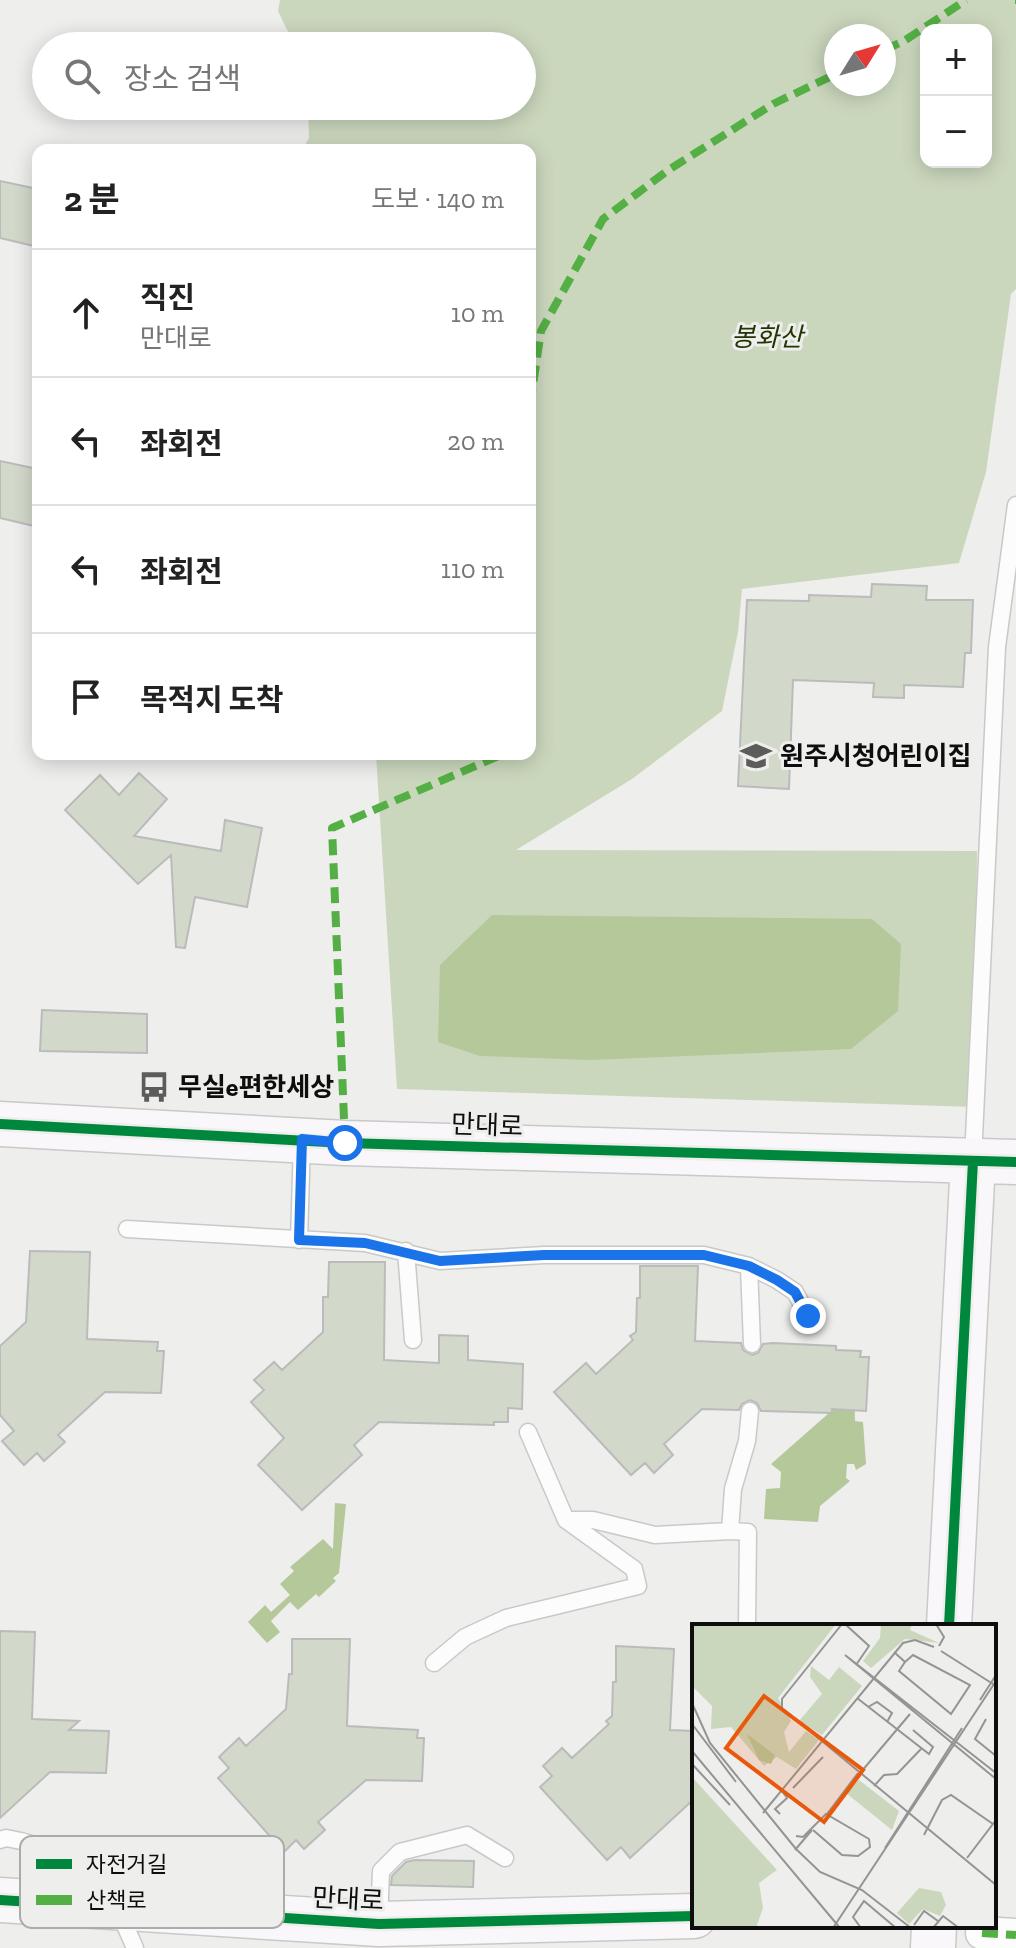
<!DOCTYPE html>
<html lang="ko">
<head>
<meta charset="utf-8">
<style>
  :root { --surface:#fff; --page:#f6f6f6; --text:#222; --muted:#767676; --line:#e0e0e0 }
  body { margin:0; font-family:"Zilla Slab","Noto Sans KR",serif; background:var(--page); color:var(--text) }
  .controls { position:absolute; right:24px; top:24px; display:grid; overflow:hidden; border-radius:16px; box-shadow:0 4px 20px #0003 }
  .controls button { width:72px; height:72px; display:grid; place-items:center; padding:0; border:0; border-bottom:2px solid var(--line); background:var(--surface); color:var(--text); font:40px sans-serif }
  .compass { position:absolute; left:824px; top:24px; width:72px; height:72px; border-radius:50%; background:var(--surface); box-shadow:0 4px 20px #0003; rotate:53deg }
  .stop { position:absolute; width:24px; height:24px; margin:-18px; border:6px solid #1a73e8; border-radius:50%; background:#fff }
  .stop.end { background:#1a73e8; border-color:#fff; box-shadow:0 2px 8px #0008 }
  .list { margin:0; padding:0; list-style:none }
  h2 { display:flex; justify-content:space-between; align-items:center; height:104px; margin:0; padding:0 32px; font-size:34px }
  h2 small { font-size:26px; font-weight:400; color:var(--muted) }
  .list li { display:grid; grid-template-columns:52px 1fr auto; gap:24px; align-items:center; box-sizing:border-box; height:128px; padding:0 32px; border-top:2px solid var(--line) }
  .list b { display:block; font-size:30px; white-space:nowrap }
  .list p { margin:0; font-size:26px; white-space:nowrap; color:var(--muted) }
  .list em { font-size:26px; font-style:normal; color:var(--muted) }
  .icon { flex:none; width:44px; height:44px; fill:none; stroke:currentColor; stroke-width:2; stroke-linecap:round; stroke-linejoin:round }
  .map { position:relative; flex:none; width:1016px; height:1948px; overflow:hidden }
  .search { position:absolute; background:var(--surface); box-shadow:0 4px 20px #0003; left:32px; top:32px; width:504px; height:88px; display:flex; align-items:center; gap:20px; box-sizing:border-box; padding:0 28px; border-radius:44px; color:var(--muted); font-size:30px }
  .panel { position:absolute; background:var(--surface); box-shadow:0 4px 20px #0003; left:32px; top:144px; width:504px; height:616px; border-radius:16px }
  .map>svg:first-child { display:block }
</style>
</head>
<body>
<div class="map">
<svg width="1016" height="1948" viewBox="0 0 1016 1948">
  <rect width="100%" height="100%" fill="#eeeeed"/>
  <path fill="#cbd7bd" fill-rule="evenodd" d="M 280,0 L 1016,0 L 1016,289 L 1011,294 L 986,472 L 959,563 L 742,589 L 738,632 L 722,711 L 632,779 L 516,850 L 977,851 L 975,1107 L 397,1089 L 376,754 L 530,754 L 530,150 L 302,150 L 309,138 L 308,106 L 522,106 L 522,46 L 295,46 L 278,11 ZM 926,30 L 986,30 L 986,162 L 926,162 ZM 836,36 L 884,36 L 884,84 L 836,84 Z"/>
  <path fill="#b4c899" d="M 492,915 L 872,919 L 901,944 L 898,1011 L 851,1049 L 591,1060 L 480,1056 L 438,1042 L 440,965 Z
    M 854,1391 L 855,1421 L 863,1422 L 866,1464 L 856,1470 L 854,1464 L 847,1464 L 846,1478 L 850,1481 L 820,1506 L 818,1522 L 764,1519 L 766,1489 L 780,1488 L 781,1472 L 771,1464 Z
    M 335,1503 L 346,1504 L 339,1573 L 333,1578 L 336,1581 L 319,1597 L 316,1594 L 298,1610 L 290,1602 L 271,1621 L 280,1632 L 267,1643 L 248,1622 L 265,1605 L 271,1612 L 290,1595 L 280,1584 L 294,1571 L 290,1567 L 323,1539 L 333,1549 Z"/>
  <path fill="#d2d9cb" stroke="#babbba" stroke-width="2" d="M 0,181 L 38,189 L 38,247 L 0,238 Z
    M 0,461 L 38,469 L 38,527 L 0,518 Z
    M 872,584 L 927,586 L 926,600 L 973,600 L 971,653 L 965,653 L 963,687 L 904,685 L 904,698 L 873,697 L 874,683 L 793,680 L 789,789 L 738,786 L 747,600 L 809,601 L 809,595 L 871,597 Z
    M 139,773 L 167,799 L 134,836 L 221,851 L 225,820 L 262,828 L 247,907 L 195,897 L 185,948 L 176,947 L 171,855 L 138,884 L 65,810 L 100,775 L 119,795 Z
    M 42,1010 L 147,1014 L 147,1053 L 40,1051 Z
    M 30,1251 L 90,1252 L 87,1339 L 158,1342 L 157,1351 L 164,1351 L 161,1393 L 105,1392 L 58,1435 L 65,1442 L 44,1461 L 37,1453 L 24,1465 L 2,1441 L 14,1431 L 0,1415 L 0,1346 L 26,1322 Z
    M 329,1262 L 385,1262 L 384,1360 L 439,1363 L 439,1335 L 468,1336 L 468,1360 L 523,1364 L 522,1409 L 508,1408 L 508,1422 L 494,1422 L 494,1425 L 379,1422 L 354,1445 L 362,1455 L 302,1510 L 258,1465 L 284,1438 L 251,1402 L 264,1390 L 254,1380 L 274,1362 L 282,1370 L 323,1332 L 323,1297 L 328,1297 Z
    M 640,1266 L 698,1266 L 695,1341 L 741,1343 L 743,1350 L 752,1355 L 758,1353 L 763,1344 L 773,1343 L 836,1346 L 836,1350 L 861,1351 L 860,1357 L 869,1357 L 866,1411 L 832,1409 L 832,1413 L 761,1411 L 757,1403 L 750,1400 L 742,1404 L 739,1410 L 702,1409 L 664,1444 L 673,1455 L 654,1473 L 645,1463 L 631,1475 L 554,1392 L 586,1363 L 596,1374 L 633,1340 L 630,1336 L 636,1332 L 637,1298 L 640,1298 Z
    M 0,1631 L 35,1632 L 32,1719 L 79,1721 L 69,1730 L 109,1731 L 106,1773 L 50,1772 L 0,1818 Z
    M 292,1639 L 350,1639 L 347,1726 L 418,1730 L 417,1738 L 424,1738 L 422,1781 L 366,1780 L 318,1822 L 325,1830 L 304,1849 L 296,1840 L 284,1852 L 218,1778 L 229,1768 L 219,1757 L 239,1738 L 246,1746 L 286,1709 L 289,1674 L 292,1674 Z
    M 616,1646 L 674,1649 L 670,1730 L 694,1731 L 694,1799 L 630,1858 L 621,1847 L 607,1860 L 540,1787 L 552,1776 L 543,1766 L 562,1748 L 572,1758 L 609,1724 L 606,1721 L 612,1716 L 613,1682 L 616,1682 Z
    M 415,1860 L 474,1861 L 473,1887 L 391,1885 L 392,1876 L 406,1862 Z"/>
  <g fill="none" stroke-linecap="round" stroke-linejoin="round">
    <defs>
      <path id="lane" d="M 973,1159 L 997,647 L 1016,505
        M 127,1229 L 365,1243 L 440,1261 L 544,1255 L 704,1255 L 749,1266 L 777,1280 L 795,1292 L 808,1316
        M 299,1240 L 302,1141
        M 406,1251 L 413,1340
        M 749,1266 L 752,1344
        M 528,1432 L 566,1520 L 593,1520 L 655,1535 L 730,1531 L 733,1489 L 747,1441 L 750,1411
        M 730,1531 L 748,1532 L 747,1626
        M 434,1663 L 465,1637 L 506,1618 L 638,1586 L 634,1569 L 566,1520
        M 0,1840 L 6,1838 L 21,1841 L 62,1853 L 117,1907 L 135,1948
        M 379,1922 L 381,1871 L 400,1852 L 467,1835 L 505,1858"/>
      <path id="street" d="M 982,1933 L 1016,1935"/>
      <path id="secondary" d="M 0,1124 L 345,1143 L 1016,1162
        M 949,1626 L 973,1161
        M 0,1900 L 379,1924 L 694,1916
        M 933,1948 L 934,1926"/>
    </defs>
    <use href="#lane" stroke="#c8c9c8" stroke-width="19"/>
    <use href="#street" stroke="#c8c9c8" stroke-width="35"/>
    <use href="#secondary" stroke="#c8c9c8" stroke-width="47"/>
    <use href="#lane" stroke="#fcfcfc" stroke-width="16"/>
    <use href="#street" stroke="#fcfcfc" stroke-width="32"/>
    <use href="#secondary" stroke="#f9f7fa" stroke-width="44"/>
    <path stroke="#54b044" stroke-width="8" stroke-dasharray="16 8" stroke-linecap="butt" d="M 1015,0 L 1016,0
      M 884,50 L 904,41 L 966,0
      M 530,405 L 541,331 L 603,219 L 667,171 L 773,104 L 836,74
      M 345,1143 L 332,828 L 503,754
      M 982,1933 L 1016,1935"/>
    <defs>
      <path id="cycleway" d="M 0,1124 L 345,1143 L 1016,1162
        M 949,1626 L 973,1161
        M 0,1900 L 379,1924 L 694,1916"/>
    </defs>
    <use href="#cycleway" stroke="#eeefec" stroke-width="15"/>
    <use href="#cycleway" stroke="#00873e" stroke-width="10"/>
  </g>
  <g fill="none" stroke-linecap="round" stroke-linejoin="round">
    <path stroke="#1a73e8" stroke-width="10" d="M 345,1143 L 302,1139 L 299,1240 L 365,1243 L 440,1261 L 544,1255 L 704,1255 L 749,1266 L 777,1280 L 795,1292 L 808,1316"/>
  </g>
  <defs>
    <symbol id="school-bare" viewBox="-9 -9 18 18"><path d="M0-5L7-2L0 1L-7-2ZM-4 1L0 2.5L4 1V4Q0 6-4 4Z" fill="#5c5c5b" stroke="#eeefec" stroke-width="2.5" paint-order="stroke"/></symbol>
    <symbol id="bus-bare" viewBox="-9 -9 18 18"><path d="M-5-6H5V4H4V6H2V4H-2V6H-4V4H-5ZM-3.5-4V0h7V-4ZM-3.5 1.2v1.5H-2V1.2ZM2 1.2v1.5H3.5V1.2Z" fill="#5c5c5b" stroke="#eeefec" stroke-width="2.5" paint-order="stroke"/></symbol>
  </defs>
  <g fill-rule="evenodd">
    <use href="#school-bare" x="734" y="734" width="44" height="44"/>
    <use href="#bus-bare" x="132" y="1065" width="44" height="44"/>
  </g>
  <g text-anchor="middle" stroke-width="6" stroke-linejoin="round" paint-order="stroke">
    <g font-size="26" font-style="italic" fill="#233503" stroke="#eeefec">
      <text x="767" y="346">봉화산</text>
    </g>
    <g font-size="26" font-weight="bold" fill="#0d0e0d" stroke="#eeefec" text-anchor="start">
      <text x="780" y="765">원주시청어린이집</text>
      <text x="178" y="1096">무실e편한세상</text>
    </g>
    <g font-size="26" fill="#0d0e0d" stroke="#eeefec">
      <text transform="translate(487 1125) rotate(2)" y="9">만대로</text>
      <text transform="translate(348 1899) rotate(3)" y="9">만대로</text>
    </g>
  </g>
  <g transform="translate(692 1624)">
    <rect width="304" height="304" fill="#eeeeed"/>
    <path d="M 0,0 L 144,0 L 86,74 L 99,97 L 92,108 L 97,128 L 114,107 L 127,116 L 104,145 L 85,133 L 72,142 L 39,103 L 19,105 L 20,82 L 0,62 ZM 189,0 L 220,0 L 218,6 L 247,19 L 213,15 L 179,44 L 171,37 L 188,14 ZM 119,42 L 137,56 L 147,43 L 170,62 L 130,111 L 107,97 L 130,70 L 118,53 ZM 0,153 L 85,246 L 67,259 L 71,284 L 64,304 L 0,304 ZM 167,156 L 207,187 L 200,206 L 154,169 ZM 227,264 L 249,268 L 254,281 L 248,292 L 231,285 L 217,300 L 205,289 Z" fill="#cbd7bd"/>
    <path d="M 55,110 L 83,131 L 79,140 L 67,136 Z" fill="#b4c899"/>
    <path fill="none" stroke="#949493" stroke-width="2" d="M 150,0 L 90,75 L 90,84 L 304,261M 153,0 L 177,22 L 164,41M 244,0 L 252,13 L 247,22M 249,27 L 301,60M 202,28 L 213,38 L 207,47 L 259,90 L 278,61 L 221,31 L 213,38M 165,74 L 237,130 L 241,123 L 221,106M 288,76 L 304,51M 0,79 L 18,119 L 104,225 L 128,248 L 170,266 L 219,304M 176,83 L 185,78 L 200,89 L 195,98M 294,95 L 283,115 L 304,132M 0,100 L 44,158M 0,127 L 148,304M 0,140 L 38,181M 169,148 L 218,90M 304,149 L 153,31 L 304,155M 182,162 L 192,151 L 205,150 L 229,125M 101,164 L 131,133M 71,189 L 211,19 L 223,16 L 242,23M 88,190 L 83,185 L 95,174 L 90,167M 135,190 L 166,149M 232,211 L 250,176 L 259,171 L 301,200M 104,212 L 111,213 L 134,190 L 177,215 L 178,223 L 166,232 L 150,231 L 121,206M 193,224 L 270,104M 103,226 L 120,206M 275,234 L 304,196M 222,301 L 232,287 L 246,297M 141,304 L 304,57M 169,304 L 161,293 L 172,277 L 204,304M 241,304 L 251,292 L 267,304"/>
    <path fill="#e8590c" fill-opacity="0.15" stroke="#e8590c" stroke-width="4" d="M 72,72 L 171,146 L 132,198 L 34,124 Z"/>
    <rect width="304" height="304" fill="none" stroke="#0d0e0d" stroke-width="4"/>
  </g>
  <rect x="20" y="1836" width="264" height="92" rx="12" fill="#eeefec" stroke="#aaaca9" stroke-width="2"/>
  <rect x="36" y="1859" width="36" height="10" fill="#00873e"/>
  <rect x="36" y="1895" width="36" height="10" fill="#54b044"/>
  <g font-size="22" fill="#0d0e0d">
    <text x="86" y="1872">자전거길</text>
    <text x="86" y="1908">산책로</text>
  </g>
</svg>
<div class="controls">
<button>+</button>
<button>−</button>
</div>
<svg class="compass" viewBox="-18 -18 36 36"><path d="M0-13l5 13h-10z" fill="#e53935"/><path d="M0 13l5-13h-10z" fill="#767676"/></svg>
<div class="stop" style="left:345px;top:1143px"></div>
<div class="stop end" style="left:808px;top:1316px"></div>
<div class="search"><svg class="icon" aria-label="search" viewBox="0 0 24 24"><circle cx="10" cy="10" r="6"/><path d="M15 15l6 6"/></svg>장소 검색</div>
<section class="panel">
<h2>2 분<small>도보 · 140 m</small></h2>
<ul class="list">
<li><svg class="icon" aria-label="ahead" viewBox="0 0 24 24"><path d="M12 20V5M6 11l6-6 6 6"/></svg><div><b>직진</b><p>만대로</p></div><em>10 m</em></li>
<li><svg class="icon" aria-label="left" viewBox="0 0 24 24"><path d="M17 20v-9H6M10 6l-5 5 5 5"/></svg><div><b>좌회전</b></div><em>20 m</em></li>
<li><svg class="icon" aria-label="left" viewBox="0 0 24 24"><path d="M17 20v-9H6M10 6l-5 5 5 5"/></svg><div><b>좌회전</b></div><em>110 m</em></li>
<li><svg class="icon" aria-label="arrive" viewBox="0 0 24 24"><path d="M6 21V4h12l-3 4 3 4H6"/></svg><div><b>목적지 도착</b></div></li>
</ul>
</section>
</div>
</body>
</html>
